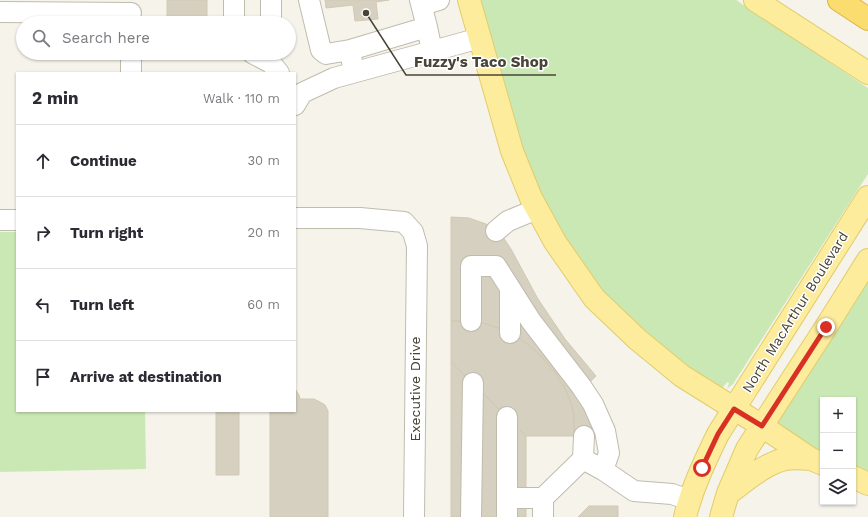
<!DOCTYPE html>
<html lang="en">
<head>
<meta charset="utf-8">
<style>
  :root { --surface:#fff; --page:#f7f7f7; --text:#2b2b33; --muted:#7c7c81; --line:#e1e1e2 }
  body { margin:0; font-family:"Work Sans",sans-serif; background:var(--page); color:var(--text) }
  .controls { position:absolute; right:12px; bottom:12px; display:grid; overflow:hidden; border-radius:0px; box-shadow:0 1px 3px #0004 }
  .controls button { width:36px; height:36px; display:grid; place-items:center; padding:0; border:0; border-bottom:1px solid var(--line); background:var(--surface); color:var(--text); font:20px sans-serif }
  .stop { position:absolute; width:12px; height:12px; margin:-9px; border:3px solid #d93025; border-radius:50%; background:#fff }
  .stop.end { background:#d93025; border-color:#fff; box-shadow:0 1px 4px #0008 }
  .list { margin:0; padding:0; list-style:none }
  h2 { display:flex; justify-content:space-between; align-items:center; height:52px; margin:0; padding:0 16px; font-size:17px }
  h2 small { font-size:13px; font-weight:400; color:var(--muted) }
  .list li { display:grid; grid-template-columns:26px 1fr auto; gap:12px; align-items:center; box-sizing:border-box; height:72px; padding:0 16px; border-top:1px solid var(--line) }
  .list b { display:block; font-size:15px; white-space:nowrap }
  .list em { font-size:13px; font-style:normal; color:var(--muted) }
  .icon { flex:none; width:22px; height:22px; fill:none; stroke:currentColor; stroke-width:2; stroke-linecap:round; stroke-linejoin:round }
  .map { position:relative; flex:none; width:868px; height:517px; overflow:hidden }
  .search { position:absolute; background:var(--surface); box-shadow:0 1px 3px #0004; left:16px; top:16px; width:280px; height:44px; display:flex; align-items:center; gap:10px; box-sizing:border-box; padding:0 14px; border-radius:22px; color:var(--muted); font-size:15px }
  .panel { position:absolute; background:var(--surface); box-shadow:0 1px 3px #0004; left:16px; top:72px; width:280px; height:340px; border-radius:0px }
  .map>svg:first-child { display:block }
</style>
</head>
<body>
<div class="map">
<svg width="868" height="517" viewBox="0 0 868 517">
  <rect width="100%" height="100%" fill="#f5f3ea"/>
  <path fill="#cae8b4" d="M 477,0 L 736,0 L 868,88 L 868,174 L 733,384 L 727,389 L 729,383 L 727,382 L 721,390 L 665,353 L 594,285 L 570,253 L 526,171 Z
    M 0,232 L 17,232 L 17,411 L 145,411 L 146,469 L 0,472 Z
    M 868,271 L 868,480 L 853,472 L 853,400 L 823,400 L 823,455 L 767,424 Z"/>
  <path fill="#d6d0c0" stroke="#d1c9b3" d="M 167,0 L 207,0 L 207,23 L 167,23 Z
    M 325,0 L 389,0 L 376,2 L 378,19 L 355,21 L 353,5 L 326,8 Z
    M 451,217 L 469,218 L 486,224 L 501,234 L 511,249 L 538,299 L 565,339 L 596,376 L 588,384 L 614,436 L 574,436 L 574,414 L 570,400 L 564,387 L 556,374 L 547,363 L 537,352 L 526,343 L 514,335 L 501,329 L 487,324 L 473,321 L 451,321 Z
    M 451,321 L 473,321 L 487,324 L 501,329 L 514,335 L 526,343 L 537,352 L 556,374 L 564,387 L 570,400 L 574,414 L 574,436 L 526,436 L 451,362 Z
    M 451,362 L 526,436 L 526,517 L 451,517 Z
    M 295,389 L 299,395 L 300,399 L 314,399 L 320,402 L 325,405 L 328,411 L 328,517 L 270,517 L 270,411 L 295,411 Z
    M 216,411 L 239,411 L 239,475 L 216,475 Z
    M 589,506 L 618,506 L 618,517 L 578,517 Z"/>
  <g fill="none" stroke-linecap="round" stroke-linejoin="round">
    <defs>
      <path id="minor" d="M 234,0 L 234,23
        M 271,0 L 271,23
        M 309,0 L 321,50 L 326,54 L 350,50 L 352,62
        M 420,0 L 427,27
        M 422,5 L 439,0
        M 0,12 L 131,13
        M 350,50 L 427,27 L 432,51
        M 252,53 L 271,63 L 279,73
        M 131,73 L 131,53
        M 295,105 L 302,93 L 334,78 L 480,38
        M 295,218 L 360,218 L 404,222 L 413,232 L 417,246 L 414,517
        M 0,220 L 17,220
        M 496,231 L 508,221 L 537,209
        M 471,321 L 471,266 L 496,266 L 531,321 L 581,386 L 593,404 L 605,431 L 609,453 L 603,470
        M 510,333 L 510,288
        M 507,417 L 507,517
        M 583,459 L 584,436
        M 517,498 L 543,498
        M 471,517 L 473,383
        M 543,517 L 543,498 L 583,459 L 603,470 L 634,491 L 672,494 L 689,500"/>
      <path id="major" d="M 469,0 L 512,151 L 531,198 L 555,242 L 594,298 L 637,339 L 682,376 L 762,426 L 811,459 L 823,464
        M 755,0 L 868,73
        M 853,477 L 868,484
        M 729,493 C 747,480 764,464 785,459 C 793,457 803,459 811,459
        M 685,517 C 692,488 705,461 718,434 L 868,197
        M 721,517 L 728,493 L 747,449 L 826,327 L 868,260"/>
      <path id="highway" d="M 839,0 L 868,19"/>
    </defs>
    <use href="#minor" stroke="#c0bcad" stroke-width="22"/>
    <use href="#major" stroke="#e2cc6b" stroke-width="24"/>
    <use href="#highway" stroke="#dbb43e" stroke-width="24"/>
    <use href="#minor" stroke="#fff" stroke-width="20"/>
    <use href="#major" stroke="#fcec9c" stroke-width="22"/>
    <use href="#highway" stroke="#fbdd6f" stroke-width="22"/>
  </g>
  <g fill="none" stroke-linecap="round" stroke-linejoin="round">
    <path stroke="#d93025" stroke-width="5" d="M 702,468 L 718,434 L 734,409 L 762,426 L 826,327"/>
  </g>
  <g text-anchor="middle" stroke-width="3" stroke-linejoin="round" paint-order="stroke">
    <g font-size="14" fill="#494438" stroke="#fff">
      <text transform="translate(795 312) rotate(-58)" y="5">North MacArthur Boulevard</text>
      <text transform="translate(415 389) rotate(-90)" y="5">Executive Drive</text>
    </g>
  </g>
  <path fill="none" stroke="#494438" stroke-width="1.5" d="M366 13L406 75H556"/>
  <circle fill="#494438" stroke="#fff" stroke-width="1.5" cx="366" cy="13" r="4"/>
  <g font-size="15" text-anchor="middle" font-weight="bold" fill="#494438" stroke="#fff" stroke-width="3" stroke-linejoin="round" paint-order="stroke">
    <text x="481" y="67">Fuzzy's Taco Shop</text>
  </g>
</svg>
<div class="controls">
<button>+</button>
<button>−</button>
<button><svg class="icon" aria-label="layers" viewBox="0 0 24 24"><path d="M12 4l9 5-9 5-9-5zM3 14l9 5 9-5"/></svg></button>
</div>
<div class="stop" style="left:702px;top:468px"></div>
<div class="stop end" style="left:826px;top:327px"></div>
<div class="search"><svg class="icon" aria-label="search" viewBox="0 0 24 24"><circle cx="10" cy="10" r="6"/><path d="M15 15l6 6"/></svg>Search here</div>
<section class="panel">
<h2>2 min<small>Walk · 110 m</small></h2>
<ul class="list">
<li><svg class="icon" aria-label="ahead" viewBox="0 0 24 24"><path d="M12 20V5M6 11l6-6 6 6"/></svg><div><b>Continue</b></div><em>30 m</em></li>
<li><svg class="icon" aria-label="right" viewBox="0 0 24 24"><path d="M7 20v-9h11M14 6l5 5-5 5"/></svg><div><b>Turn right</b></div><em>20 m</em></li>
<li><svg class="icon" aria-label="left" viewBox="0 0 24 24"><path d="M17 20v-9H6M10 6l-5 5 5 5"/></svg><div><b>Turn left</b></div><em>60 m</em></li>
<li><svg class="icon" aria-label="arrive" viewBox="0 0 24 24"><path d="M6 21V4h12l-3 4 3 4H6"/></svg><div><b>Arrive at destination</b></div></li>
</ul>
</section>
</div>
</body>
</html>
